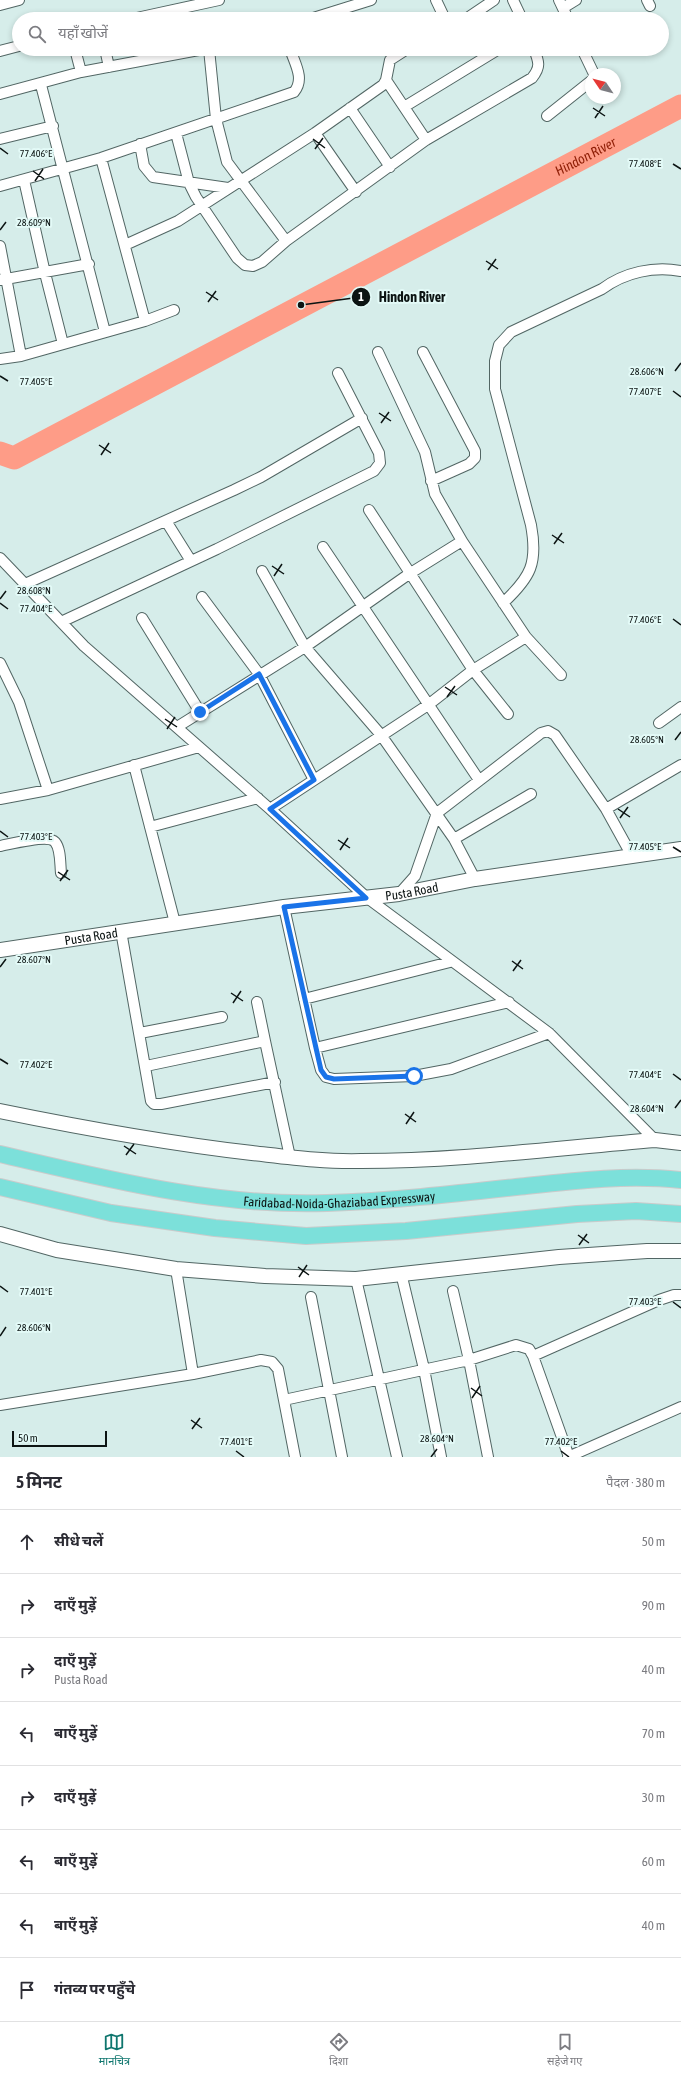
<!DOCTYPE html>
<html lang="hi">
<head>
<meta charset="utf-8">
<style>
  :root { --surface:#fff; --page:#f7f7f7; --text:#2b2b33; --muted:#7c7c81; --line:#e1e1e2; --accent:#0f766e }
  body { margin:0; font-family:"Asap Condensed","Noto Sans Devanagari",sans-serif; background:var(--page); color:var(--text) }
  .compass { position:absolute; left:585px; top:68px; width:36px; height:36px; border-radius:50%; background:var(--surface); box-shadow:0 2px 6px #0003; rotate:305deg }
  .scale { position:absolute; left:12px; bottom:10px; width:95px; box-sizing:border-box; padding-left:4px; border:2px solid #0c1413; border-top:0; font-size:11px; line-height:14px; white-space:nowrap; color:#0c1413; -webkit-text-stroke:3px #e3faf7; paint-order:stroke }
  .stop { position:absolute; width:12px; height:12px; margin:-9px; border:3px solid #1a73e8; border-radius:50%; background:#fff }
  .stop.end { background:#1a73e8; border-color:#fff; box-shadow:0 1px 4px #0008 }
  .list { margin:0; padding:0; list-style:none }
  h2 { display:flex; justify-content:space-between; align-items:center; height:52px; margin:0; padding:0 16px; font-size:17px }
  h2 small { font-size:13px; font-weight:400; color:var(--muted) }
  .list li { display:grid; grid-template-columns:26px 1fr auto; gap:12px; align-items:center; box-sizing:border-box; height:64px; padding:0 16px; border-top:1px solid var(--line) }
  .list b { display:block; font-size:15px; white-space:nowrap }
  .list p { margin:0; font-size:13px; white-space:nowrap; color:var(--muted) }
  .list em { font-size:13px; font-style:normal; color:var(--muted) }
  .icon { flex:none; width:22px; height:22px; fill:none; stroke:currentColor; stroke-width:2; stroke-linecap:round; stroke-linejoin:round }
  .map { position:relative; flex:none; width:681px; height:1457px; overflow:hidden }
  .search { position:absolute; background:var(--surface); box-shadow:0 2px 6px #0003; left:12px; right:12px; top:12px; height:44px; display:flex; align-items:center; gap:10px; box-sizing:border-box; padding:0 14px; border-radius:22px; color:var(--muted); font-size:15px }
  .sheet { height:564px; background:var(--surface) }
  nav { display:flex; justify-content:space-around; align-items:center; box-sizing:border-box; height:56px; border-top:1px solid var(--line); background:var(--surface); font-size:11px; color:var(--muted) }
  nav a { display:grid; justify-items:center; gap:2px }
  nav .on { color:var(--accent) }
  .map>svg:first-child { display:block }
</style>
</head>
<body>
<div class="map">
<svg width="681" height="1457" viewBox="0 0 681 1457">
  <rect width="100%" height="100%" fill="#d6edea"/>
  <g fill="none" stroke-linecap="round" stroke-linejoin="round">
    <path stroke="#fe9c87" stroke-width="23" id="s1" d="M 0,453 L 14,458 L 681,106"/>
    <defs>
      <path id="street" d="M 436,0 L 445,19
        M 513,0 L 522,19
        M 559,0 L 568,19
        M 647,0 L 650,6
        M 0,5 L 19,0
        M 563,8 L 576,0
        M 132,19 L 219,0
        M 310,19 L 371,0
        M 466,19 L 494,0
        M 75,49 L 81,72
        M 105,49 L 109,67
        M 209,49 L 216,119 L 227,162 L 286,241
        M 582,49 L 594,74
        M 0,51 L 19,46
        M 386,80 L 426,140
        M 41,85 L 105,332
        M 0,94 L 81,72 L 204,49
        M 404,107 L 499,49
        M 350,108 L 390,167
        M 547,116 L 591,81
        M 176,133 L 189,183 L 196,197 L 237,258 L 245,265 L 253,266 L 262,262 L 286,241 L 426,140 L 532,78 C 541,67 539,62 534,49
        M 315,133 L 356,192
        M 0,139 L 53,126
        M 140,144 L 144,166 L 153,177 L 228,188
        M 101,158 L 145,321
        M 24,180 L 45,273 L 63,344
        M 0,186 L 101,158 L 294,92 C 305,79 295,64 290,49
        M 125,245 L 178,221 L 315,133 L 383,85 L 386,80 L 390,60 L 407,49
        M 0,246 L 21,356
        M 0,280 L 89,264
        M 378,352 L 425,452 L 435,494 L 462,541 L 526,637 L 561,675
        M 423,352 L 475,451 L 475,458 L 469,464 L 431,481
        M 0,359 L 21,356 L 145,321 L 174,310
        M 369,510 L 473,670 L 508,714
        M 166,521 L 191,561
        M 323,547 L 479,780
        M 0,558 L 84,646 L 270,809 L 366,897 L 549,1033 L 655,1140
        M 262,571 L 305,647 L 381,735 L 454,839 L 475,879
        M 25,584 L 234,490 L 261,477 L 362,418
        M 202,597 L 259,674 L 314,780
        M 503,603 C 531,577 538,563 531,525 L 495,389 L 495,361 L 499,345 L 511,332 L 602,289 C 625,272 654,266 681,271
        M 142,618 L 200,712
        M 61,622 L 217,549 L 374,471 L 380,463 L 379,453 L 338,373
        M 0,663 L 19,702 L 48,790
        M 659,723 L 681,707
        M 177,727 L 305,647 L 409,574 L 462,541
        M 134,765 L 175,923
        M 0,799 L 48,790 L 199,747
        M 270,809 L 428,705 L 473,670 L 526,637
        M 606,809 L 681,765
        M 150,827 L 258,798
        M 454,839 L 531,794
        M 0,846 C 11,844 48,834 55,842 C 61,849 60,864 61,873
        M 399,894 L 415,876 L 437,813 L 541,733 L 548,731 L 555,735 L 606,809 L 632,856
        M 284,907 L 315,1048 L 321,1070 L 326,1077 L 334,1079 L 414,1076 L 451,1069 L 549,1033
        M 121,931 L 151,1101 L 154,1104 L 161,1104 L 275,1082
        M 304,999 L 450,962
        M 140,1033 L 222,1017
        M 265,1041 L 290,1157
        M 315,1048 L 509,1002
        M 146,1066 L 265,1041 L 257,1002
        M 176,1269 L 193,1374
        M 401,1273 L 424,1369 L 441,1457
        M 356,1279 L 397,1457
        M 453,1291 L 469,1360 L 488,1457
        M 311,1297 L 342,1457
        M 533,1356 L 569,1457
        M 284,1400 L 469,1360 L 516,1345 L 529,1349 L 533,1356 L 659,1300 L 674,1295 L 681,1295
        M 0,1405 L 193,1374 L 261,1360 L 272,1362 L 278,1369 L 295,1457
        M 568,1457 L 681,1407"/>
      <g id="secondary">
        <path id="s2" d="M 0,950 L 284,907 L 399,894 L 475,879 L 681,849"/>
        <path d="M 0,1111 C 83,1128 167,1143 252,1153 C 288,1157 324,1162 361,1161 C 459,1161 558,1148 655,1140 L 681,1143"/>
        <path d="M 0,1234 L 57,1250 L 176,1269 L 265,1276 L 356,1279 L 559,1257 L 647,1251 L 681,1251"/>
      </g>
      <g id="primary">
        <path id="s3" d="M 0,1154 C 107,1179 216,1207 327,1203 C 390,1201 453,1194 516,1187 C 571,1181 626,1174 681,1180"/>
        <path d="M 0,1187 L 111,1213 L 215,1228 L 306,1236 L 406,1231 L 577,1214 L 636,1211 L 681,1214"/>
      </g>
    </defs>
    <use href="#street" stroke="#526664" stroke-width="12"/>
    <use href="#secondary" stroke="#526664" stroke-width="16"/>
    <use href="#primary" stroke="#cacbcb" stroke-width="18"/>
    <use href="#street" stroke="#fff" stroke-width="10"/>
    <use href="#secondary" stroke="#fff" stroke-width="14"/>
    <use href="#primary" stroke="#7ce0da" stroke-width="16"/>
  </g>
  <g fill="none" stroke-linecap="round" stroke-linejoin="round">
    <path stroke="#1a73e8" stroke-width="5" d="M 200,712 L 259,674 L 314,780 L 270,809 L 366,898 L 284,907 L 321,1070 L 326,1077 L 334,1079 L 414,1076"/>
  </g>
  <path fill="none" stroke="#0c1413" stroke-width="1.5" d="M 593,108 L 605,116M 595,118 L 603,106M 313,139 L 325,148M 0,148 L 8,154M 315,149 L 323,138M 673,164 L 681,169M 33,171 L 44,179M 35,181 L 43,169M 0,230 L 6,222M 486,261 L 498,269M 488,270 L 496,259M 206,292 L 218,300M 208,302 L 216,291M 675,371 L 681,363M 0,376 L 8,381M 673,391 L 681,397M 379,413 L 391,421M 381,423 L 389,412M 99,445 L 111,453M 101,455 L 109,443M 552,535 L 564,543M 554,544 L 562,533M 272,566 L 284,574M 274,576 L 282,564M 0,599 L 6,591M 0,603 L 8,609M 673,619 L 681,625M 445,687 L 457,695M 447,697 L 455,686M 165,719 L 177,727M 167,729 L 175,717M 675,740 L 681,732M 618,809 L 630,817M 620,818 L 628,807M 0,831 L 8,837M 338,840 L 350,848M 673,847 L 681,852M 340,850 L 348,838M 58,872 L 70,880M 60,881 L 68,870M 512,961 L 523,969M 0,967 L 6,959M 513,971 L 521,960M 231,993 L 243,1001M 233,1003 L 241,991M 0,1059 L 8,1064M 673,1074 L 681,1080M 675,1108 L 681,1100M 405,1114 L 416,1122M 406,1124 L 414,1112M 124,1146 L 136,1154M 126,1155 L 134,1144M 578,1235 L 589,1243M 579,1245 L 587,1234M 298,1267 L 309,1275M 299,1277 L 307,1265M 0,1286 L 8,1292M 673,1302 L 681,1308M 0,1336 L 6,1327M 471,1388 L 482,1396M 472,1398 L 480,1386M 191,1420 L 202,1428M 192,1429 L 200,1418M 236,1451 L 244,1457M 561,1451 L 569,1457M 431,1457 L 437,1449"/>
  <g text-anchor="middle" stroke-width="4" stroke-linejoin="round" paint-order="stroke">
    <g font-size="13" fill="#0c1413" stroke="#e3faf7">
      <text dy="5" stroke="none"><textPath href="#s2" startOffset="416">Pusta Road</textPath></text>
      <text dy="5" stroke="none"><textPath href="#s2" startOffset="92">Pusta Road</textPath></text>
      <text dy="5" stroke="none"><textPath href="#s3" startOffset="344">Faridabad-Noida-Ghaziabad Expressway</textPath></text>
    </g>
    <g font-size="14" font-style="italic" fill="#8e1d05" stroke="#e3faf7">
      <text dy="5" stroke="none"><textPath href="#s1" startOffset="661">Hindon River</textPath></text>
    </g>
  </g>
  <g font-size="10" text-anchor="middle" fill="#0c1413" stroke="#e3faf7" stroke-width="4" stroke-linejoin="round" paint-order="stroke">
    <text x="36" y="157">77.406°E</text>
    <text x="645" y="167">77.408°E</text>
    <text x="34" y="226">28.609°N</text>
    <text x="647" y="375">28.606°N</text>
    <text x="36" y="385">77.405°E</text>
    <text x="645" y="395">77.407°E</text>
    <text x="34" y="594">28.608°N</text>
    <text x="36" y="612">77.404°E</text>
    <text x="645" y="623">77.406°E</text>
    <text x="647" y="743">28.605°N</text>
    <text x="36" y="840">77.403°E</text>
    <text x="645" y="850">77.405°E</text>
    <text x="34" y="963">28.607°N</text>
    <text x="36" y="1068">77.402°E</text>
    <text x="645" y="1078">77.404°E</text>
    <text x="647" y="1112">28.604°N</text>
    <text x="36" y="1295">77.401°E</text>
    <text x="645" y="1305">77.403°E</text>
    <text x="34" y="1331">28.606°N</text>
    <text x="437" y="1442">28.604°N</text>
    <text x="236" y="1445">77.401°E</text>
    <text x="561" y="1445">77.402°E</text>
  </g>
  <path fill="none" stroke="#0c1413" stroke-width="1.5" d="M301 305L361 297"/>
  <g fill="#0c1413" stroke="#e3faf7" stroke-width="1.5">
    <circle cx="301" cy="305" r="4"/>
    <circle cx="361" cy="297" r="10"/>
  </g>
  <g font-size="12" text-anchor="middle" font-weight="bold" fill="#fff">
    <text x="361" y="301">1</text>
  </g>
  <g font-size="14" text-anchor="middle" font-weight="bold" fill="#0c1413" stroke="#e3faf7" stroke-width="4" stroke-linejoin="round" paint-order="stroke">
    <text x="412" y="302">Hindon River</text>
  </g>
</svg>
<svg class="compass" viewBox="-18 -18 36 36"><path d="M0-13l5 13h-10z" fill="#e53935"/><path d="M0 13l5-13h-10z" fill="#7c7c81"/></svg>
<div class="scale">50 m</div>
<div class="stop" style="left:414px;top:1076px"></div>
<div class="stop end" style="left:200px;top:712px"></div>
<div class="search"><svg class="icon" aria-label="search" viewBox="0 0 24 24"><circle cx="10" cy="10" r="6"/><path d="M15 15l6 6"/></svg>यहाँ खोजें</div>
</div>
<section class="sheet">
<h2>5 मिनट<small>पैदल · 380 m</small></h2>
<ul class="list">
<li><svg class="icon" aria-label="ahead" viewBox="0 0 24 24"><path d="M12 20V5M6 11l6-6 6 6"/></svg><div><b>सीधे चलें</b></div><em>50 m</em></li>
<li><svg class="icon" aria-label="right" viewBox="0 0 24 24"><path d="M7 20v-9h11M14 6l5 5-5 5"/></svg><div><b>दाएँ मुड़ें</b></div><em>90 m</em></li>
<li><svg class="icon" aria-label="right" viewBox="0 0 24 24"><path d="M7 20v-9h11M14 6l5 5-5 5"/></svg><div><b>दाएँ मुड़ें</b><p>Pusta Road</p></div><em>40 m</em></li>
<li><svg class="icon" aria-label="left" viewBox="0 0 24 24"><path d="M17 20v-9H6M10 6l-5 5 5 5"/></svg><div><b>बाएँ मुड़ें</b></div><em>70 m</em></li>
<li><svg class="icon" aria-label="right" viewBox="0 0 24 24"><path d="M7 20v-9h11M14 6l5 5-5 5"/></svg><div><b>दाएँ मुड़ें</b></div><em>30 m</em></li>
<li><svg class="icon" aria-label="left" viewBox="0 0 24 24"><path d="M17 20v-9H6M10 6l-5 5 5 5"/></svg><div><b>बाएँ मुड़ें</b></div><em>60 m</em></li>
<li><svg class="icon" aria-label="left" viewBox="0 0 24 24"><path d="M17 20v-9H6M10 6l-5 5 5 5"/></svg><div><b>बाएँ मुड़ें</b></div><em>40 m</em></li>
<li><svg class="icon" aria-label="arrive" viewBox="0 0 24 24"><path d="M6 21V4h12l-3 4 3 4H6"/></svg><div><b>गंतव्य पर पहुँचे</b></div></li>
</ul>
</section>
<nav>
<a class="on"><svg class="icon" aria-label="map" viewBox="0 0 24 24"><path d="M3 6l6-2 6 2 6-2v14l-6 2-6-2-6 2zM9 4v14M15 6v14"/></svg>मानचित्र</a>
<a><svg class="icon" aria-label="directions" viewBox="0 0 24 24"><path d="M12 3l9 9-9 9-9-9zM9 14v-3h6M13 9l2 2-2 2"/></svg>दिशा</a>
<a><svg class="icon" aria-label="saved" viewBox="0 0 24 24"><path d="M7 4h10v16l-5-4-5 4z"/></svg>सहेजे गए</a>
</nav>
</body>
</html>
